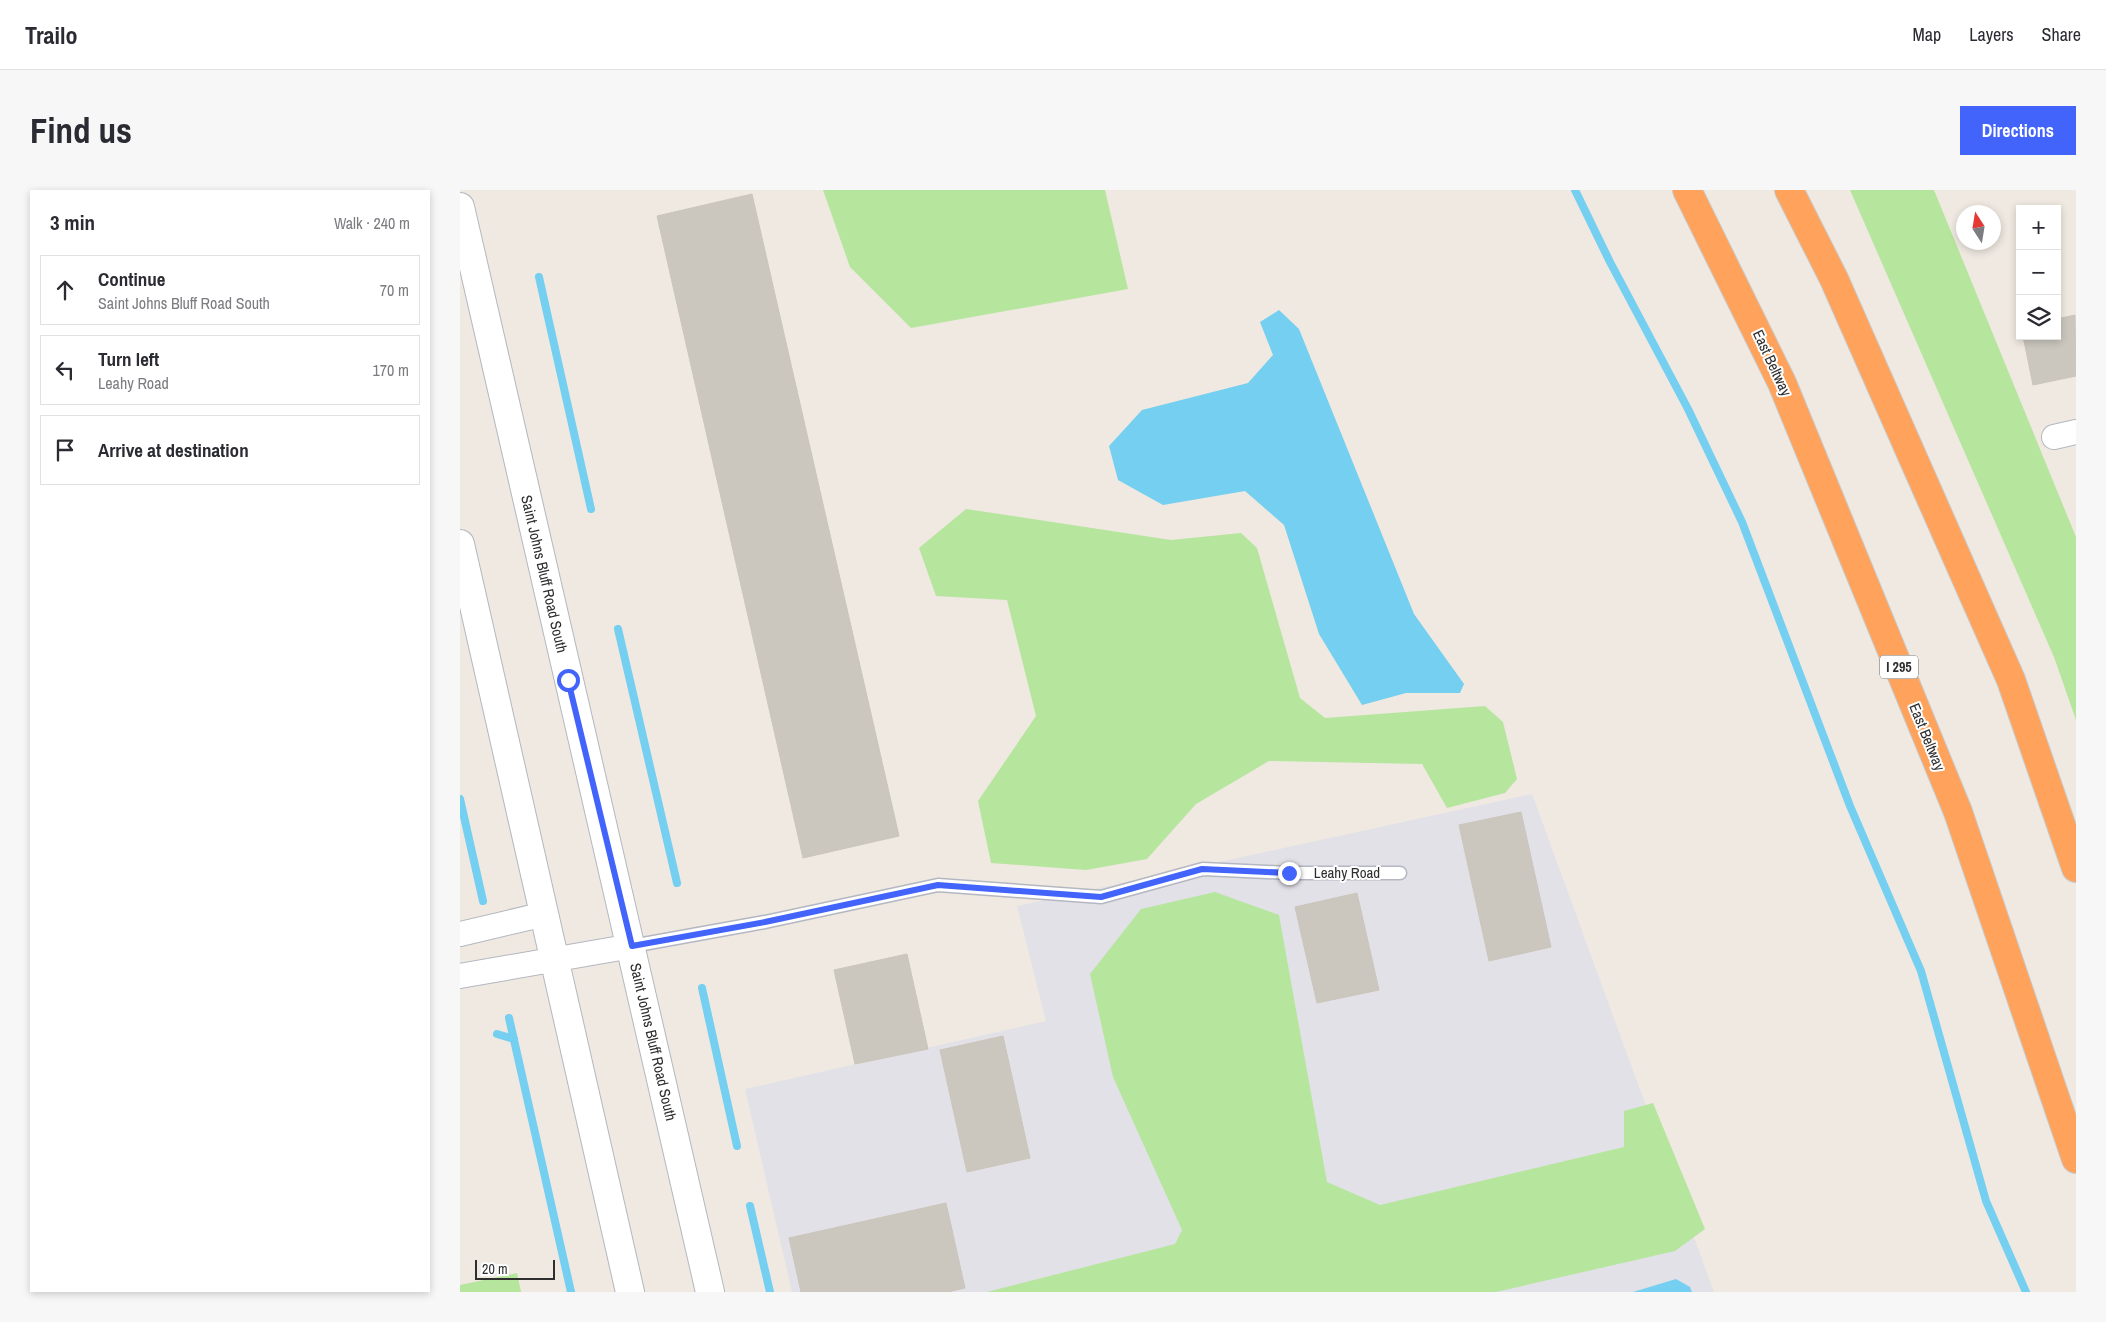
<!DOCTYPE html>
<html lang="en">
<head>
<meta charset="utf-8">
<style>
  :root { --surface:#fff; --page:#f7f7f7; --text:#2b2b33; --muted:#7c7c81; --line:#e1e1e2; --accent:#4264fb }
  body { margin:0; font-family:"Archivo Narrow",sans-serif; background:var(--page); color:var(--text) }
  .controls { position:absolute; right:15px; top:15px; display:grid; overflow:hidden; border-radius:0px; box-shadow:0 2px 8px #0003 }
  .controls button { width:45px; height:45px; display:grid; place-items:center; padding:0; border:0; border-bottom:1px solid var(--line); background:var(--surface); color:var(--text); font:25px sans-serif }
  .compass { position:absolute; left:1496px; top:15px; width:45px; height:45px; border-radius:50%; background:var(--surface); box-shadow:0 2px 8px #0003; rotate:348deg }
  .scale { position:absolute; left:15px; bottom:12px; width:80px; box-sizing:border-box; padding-left:5px; border:2px solid #2e2e2e; border-top:0; font-size:14px; line-height:18px; white-space:nowrap; color:#2e2e2e; -webkit-text-stroke:4px #fff; paint-order:stroke }
  .stop { position:absolute; width:15px; height:15px; margin:-11px; border:4px solid #4264fb; border-radius:50%; background:#fff }
  .stop.end { background:#4264fb; border-color:#fff; box-shadow:0 1px 5px #0008 }
  .list { margin:0; padding:0; list-style:none }
  h2 { display:flex; justify-content:space-between; align-items:center; height:65px; margin:0; padding:0 20px; font-size:21px }
  h2 small { font-size:16px; font-weight:400; color:var(--muted) }
  .list li { display:grid; grid-template-columns:32px 1fr auto; gap:15px; align-items:center; box-sizing:border-box; height:70px; margin:0 10px 10px; padding:0 10px; border:1px solid var(--line); border-radius:0px }
  .list b { display:block; font-size:19px; white-space:nowrap }
  .list p { margin:0; font-size:16px; white-space:nowrap; color:var(--muted) }
  .list em { font-size:16px; font-style:normal; color:var(--muted) }
  .icon { flex:none; width:28px; height:28px; fill:none; stroke:currentColor; stroke-width:2; stroke-linecap:round; stroke-linejoin:round }
  .map { position:relative; flex:none; width:1616px; height:1102px; overflow:hidden; border-radius:0px }
  header { display:flex; align-items:center; gap:30px; box-sizing:border-box; height:70px; padding:0 25px; background:var(--surface); border-bottom:1px solid var(--line) }
  header strong { font-size:24px }
  nav { display:flex; gap:28px; margin-inline-start:auto; font-size:18px }
  .intro { display:flex; align-items:center; justify-content:space-between; box-sizing:border-box; height:120px; padding:0 30px }
  h1 { margin:0; font-size:35px }
  .button { padding:12px 22px; border-radius:0px; background:var(--accent); color:#fff; font-size:18px; font-weight:700 }
  main { display:flex; gap:30px; padding:0 30px }
  aside { flex:1; background:var(--surface); border-radius:0px; box-shadow:0 2px 8px #0003 }
  .map>svg:first-child { display:block }
</style>
</head>
<body>
<header>
<strong>Trailo</strong>
<nav><a>Map</a><a>Layers</a><a>Share</a></nav>
</header>
<div class="intro"><h1>Find us</h1><a class="button">Directions</a></div>
<main>
<aside>
<h2>3 min<small>Walk · 240 m</small></h2>
<ul class="list">
<li><svg class="icon" aria-label="ahead" viewBox="0 0 24 24"><path d="M12 20V5M6 11l6-6 6 6"/></svg><div><b>Continue</b><p>Saint Johns Bluff Road South</p></div><em>70 m</em></li>
<li><svg class="icon" aria-label="left" viewBox="0 0 24 24"><path d="M17 20v-9H6M10 6l-5 5 5 5"/></svg><div><b>Turn left</b><p>Leahy Road</p></div><em>170 m</em></li>
<li><svg class="icon" aria-label="arrive" viewBox="0 0 24 24"><path d="M6 21V4h12l-3 4 3 4H6"/></svg><div><b>Arrive at destination</b></div></li>
</ul>
</aside>
<div class="map">
<svg width="1616" height="1102" viewBox="0 0 1616 1102">
  <rect width="100%" height="100%" fill="#efe9e1"/>
  <path fill="#e3e1e8" d="M 1072,604 L 1254,1102 L 332,1102 L 285,899 L 586,831 L 557,716 Z"/>
  <path fill="#b6e59e" d="M 363,0 L 645,0 L 668,99 L 451,138 L 390,77 Z
    M 1390,0 L 1474,0 L 1616,347 L 1616,530 L 1594,467 Z
    M 506,319 L 711,350 L 781,343 L 797,358 L 840,508 L 865,528 L 1025,516 L 1043,532 L 1057,589 L 1045,603 L 987,618 L 962,574 L 809,571 L 736,614 L 687,669 L 626,680 L 531,673 L 518,611 L 576,526 L 547,410 L 476,406 L 459,358 Z
    M 755,702 L 819,725 L 867,992 L 920,1015 L 1164,957 L 1164,921 L 1193,913 L 1245,1039 L 1215,1061 L 1036,1102 L 527,1102 L 715,1054 L 722,1040 L 653,887 L 630,784 L 681,719 Z
    M 57,1083 L 61,1102 L 0,1102 L 0,1095 Z"/>
  <path fill="#75cff0" d="M 819,120 L 839,139 L 954,424 L 1004,494 L 1000,503 L 946,503 L 902,515 L 859,444 L 824,335 L 785,301 L 703,315 L 658,290 L 649,256 L 682,220 L 788,193 L 813,165 L 800,132 Z
    M 1216,1089 L 1230,1097 L 1232,1102 L 1173,1102 Z"/>
  <g fill="none" stroke-linecap="round" stroke-linejoin="round">
    <path stroke="#75cff0" stroke-width="8" d="M 1115,0 L 1150,72 L 1228,219 L 1282,332 L 1390,616 L 1461,781 L 1526,1011 L 1566,1102
      M 79,87 L 131,319
      M 158,439 L 217,693
      M 0,609 L 23,711
      M 242,798 L 277,956
      M 49,828 L 111,1102
      M 37,844 L 54,849
      M 290,1016 L 310,1102"/>
  </g>
  <path fill="#cbc7bf" stroke="#cbc5ba" d="M 292,4 L 439,646 L 343,668 L 197,26 Z
    M 1615,125 L 1616,186 L 1573,195 L 1563,146 L 1597,146 L 1597,129 Z
    M 1061,622 L 1091,757 L 1029,771 L 999,635 Z
    M 897,703 L 919,800 L 857,813 L 835,717 Z
    M 447,764 L 468,859 L 395,874 L 374,780 Z
    M 543,846 L 570,968 L 507,982 L 480,860 Z
    M 486,1013 L 505,1098 L 488,1102 L 341,1102 L 329,1048 Z"/>
  <g fill="none" stroke-linecap="round" stroke-linejoin="round">
    <defs>
      <path id="lane" d="M 172,756 L 305,732 L 478,695 L 641,707 L 743,679 L 829,683 L 940,683"/>
      <path id="street" d="M 1594,247 L 1616,242
        M 0,744 L 85,724
        M 0,786 L 172,756"/>
      <path id="secondary" d="M 0,17 L 250,1102
        M 0,354 L 170,1102"/>
      <path id="highway" d="M 1227,0 L 1322,193 L 1498,622 L 1616,969
        M 1329,0 L 1374,89 L 1551,490 L 1616,678"/>
    </defs>
    <use href="#lane" stroke="#b4b7c1" stroke-width="15"/>
    <use href="#street" stroke="#b4b7c1" stroke-width="26"/>
    <use href="#secondary" stroke="#b4b7c1" stroke-width="30"/>
    <use href="#highway" stroke="#c9c9c9" stroke-width="30"/>
    <use href="#lane" stroke="#fff" stroke-width="12"/>
    <use href="#street" stroke="#fff" stroke-width="24"/>
    <use href="#secondary" stroke="#fff" stroke-width="28"/>
    <use href="#highway" stroke="#ffa35c" stroke-width="28"/>
  </g>
  <g fill="none" stroke-linecap="round" stroke-linejoin="round">
    <path stroke="#4264fb" stroke-width="6" d="M 108,490 L 172,756 L 305,732 L 478,695 L 641,707 L 742,679 L 829,683"/>
  </g>
  <g text-anchor="middle" stroke-width="4" stroke-linejoin="round" paint-order="stroke">
    <rect fill="#fff" stroke="#6d6d6d" stroke-width="1" x="1420" y="465.5" width="38" height="23" rx="4"/>
    <g font-size="14" font-weight="bold" fill="#2e2e2e">
      <text x="1439" y="482">I 295</text>
    </g>
    <g font-size="15" fill="#2e2e2e" stroke="#fff">
      <text transform="translate(1312 173) rotate(65)" y="5">East Beltway</text>
      <text transform="translate(84 384) rotate(77)" y="5">Saint Johns Bluff Road South</text>
      <text transform="translate(1467 547) rotate(68)" y="5">East Beltway</text>
      <text x="887" y="688">Leahy Road</text>
      <text transform="translate(193 852) rotate(77)" y="5">Saint Johns Bluff Road South</text>
    </g>
  </g>
</svg>
<div class="controls">
<button>+</button>
<button>−</button>
<button><svg class="icon" aria-label="layers" viewBox="0 0 24 24"><path d="M12 4l9 5-9 5-9-5zM3 14l9 5 9-5"/></svg></button>
</div>
<svg class="compass" viewBox="-18 -18 36 36"><path d="M0-13l5 13h-10z" fill="#e53935"/><path d="M0 13l5-13h-10z" fill="#7c7c81"/></svg>
<div class="scale">20 m</div>
<div class="stop" style="left:108px;top:490px"></div>
<div class="stop end" style="left:829px;top:683px"></div>
</div>
</main>
</body>
</html>
